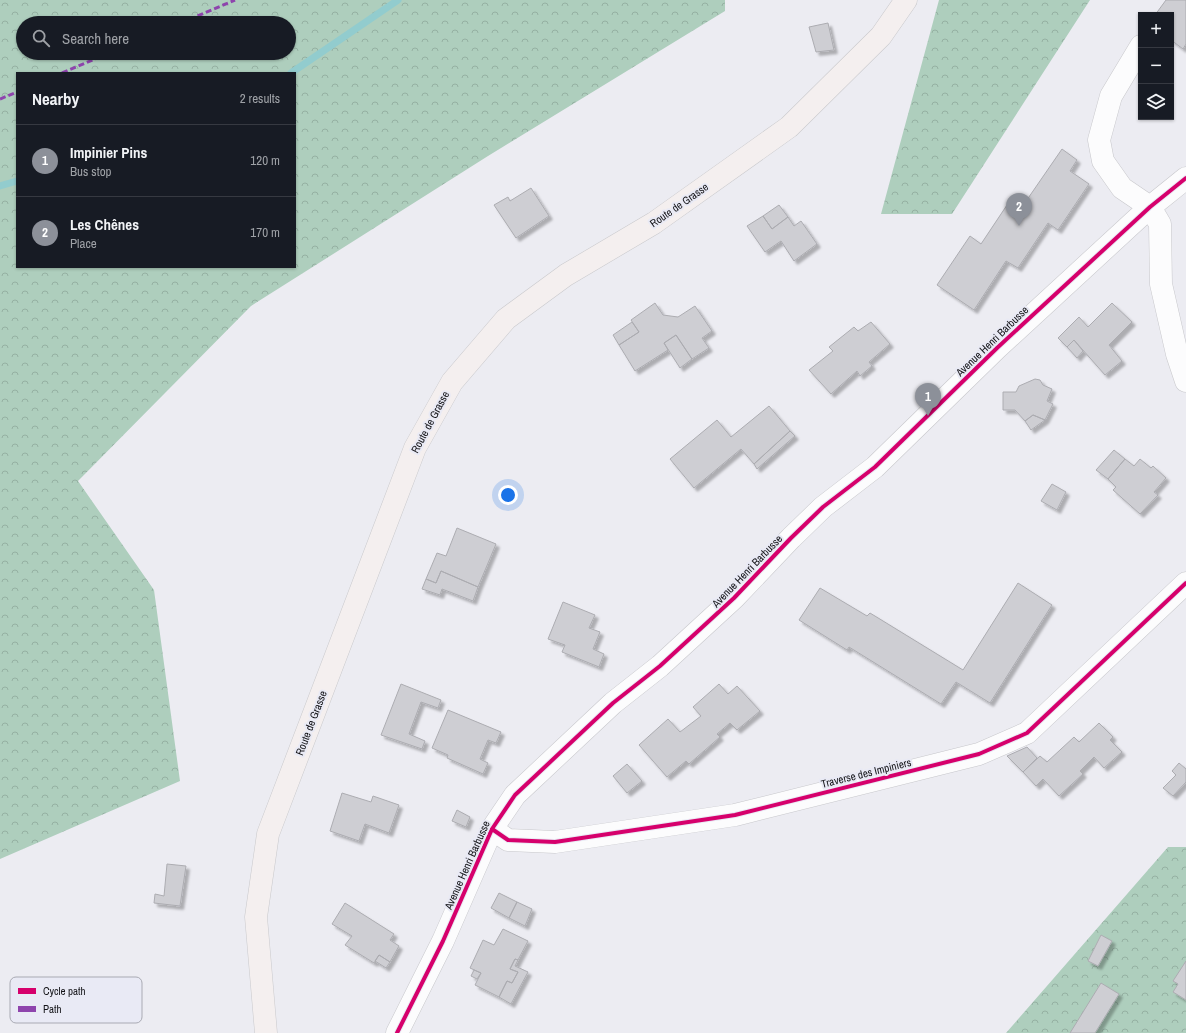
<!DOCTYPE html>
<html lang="en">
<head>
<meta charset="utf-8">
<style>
  :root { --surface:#171b24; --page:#242831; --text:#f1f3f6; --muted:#9ea1a6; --line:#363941; --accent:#8c9099 }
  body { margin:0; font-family:"Archivo Narrow",sans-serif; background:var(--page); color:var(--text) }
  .controls { position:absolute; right:12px; top:12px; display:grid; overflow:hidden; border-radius:0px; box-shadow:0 1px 3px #0004 }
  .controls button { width:36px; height:36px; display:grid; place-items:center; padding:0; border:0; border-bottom:1px solid var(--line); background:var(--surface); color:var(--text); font:20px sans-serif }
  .you { position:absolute; left:508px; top:495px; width:14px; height:14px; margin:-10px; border:3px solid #fff; border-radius:50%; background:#1a73e8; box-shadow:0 0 0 6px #1a73e833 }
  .badge { display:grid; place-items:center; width:26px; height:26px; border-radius:50%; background:var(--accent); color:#fff; font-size:13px; font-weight:700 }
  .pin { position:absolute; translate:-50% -33px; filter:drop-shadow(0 1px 2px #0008) }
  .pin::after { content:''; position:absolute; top:21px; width:14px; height:12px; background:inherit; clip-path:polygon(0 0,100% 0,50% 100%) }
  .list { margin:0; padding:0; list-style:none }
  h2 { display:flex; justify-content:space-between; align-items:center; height:52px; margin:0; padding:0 16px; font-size:17px }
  h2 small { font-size:13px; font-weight:400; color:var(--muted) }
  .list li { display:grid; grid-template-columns:26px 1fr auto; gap:12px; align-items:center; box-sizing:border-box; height:72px; padding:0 16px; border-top:1px solid var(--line) }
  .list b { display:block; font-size:15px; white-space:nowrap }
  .list p { margin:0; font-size:13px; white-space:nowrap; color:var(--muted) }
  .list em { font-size:13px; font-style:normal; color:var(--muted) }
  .icon { flex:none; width:22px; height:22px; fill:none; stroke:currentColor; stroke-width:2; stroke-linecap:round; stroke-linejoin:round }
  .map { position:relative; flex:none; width:1186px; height:1033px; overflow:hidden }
  .search { position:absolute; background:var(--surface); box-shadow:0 1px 3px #0004; left:16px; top:16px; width:280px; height:44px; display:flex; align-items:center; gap:10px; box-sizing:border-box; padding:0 14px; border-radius:22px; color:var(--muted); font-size:15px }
  .panel { position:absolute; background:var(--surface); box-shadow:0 1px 3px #0004; left:16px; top:72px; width:280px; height:196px; border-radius:0px }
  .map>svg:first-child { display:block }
</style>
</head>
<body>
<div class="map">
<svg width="1186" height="1033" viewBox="0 0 1186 1033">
  <defs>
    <pattern id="forest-crowns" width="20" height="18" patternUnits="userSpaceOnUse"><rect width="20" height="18" fill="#aecebd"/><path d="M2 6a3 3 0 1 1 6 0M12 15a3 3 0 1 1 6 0" fill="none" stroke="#95b0a2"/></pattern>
    <filter id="shadow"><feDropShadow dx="3.5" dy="3.5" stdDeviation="1" flood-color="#0004"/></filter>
  </defs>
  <rect width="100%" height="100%" fill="#ececf2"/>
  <path fill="url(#forest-crowns)" fill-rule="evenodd" d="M 0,0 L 725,0 L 725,11 L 488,156 L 251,306 L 78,481 L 154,590 L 180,781 L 0,859 ZM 23,23 L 289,23 L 289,53 L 23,53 ZM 17,73 L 295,73 L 295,267 L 17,267 Z
    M 939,0 L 1090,0 L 952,214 L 881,214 Z
    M 1168,847 L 1186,847 L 1186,1033 L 1006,1033 Z"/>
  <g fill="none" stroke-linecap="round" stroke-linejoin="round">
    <path stroke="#92ccce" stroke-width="7" d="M 291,73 L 398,0
      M 0,186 L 17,181"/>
  </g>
  <path fill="#ceced3" stroke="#acacb1" filter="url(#shadow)" d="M 1166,0 L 1186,0 L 1186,44 L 1183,49 L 1171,40 L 1171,15 L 1155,15 Z
    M 828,23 L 834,50 L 816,52 L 809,27 Z
    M 1062,149 L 1077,160 L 1070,171 L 1089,184 L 1058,230 L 1048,223 L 1018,268 L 1006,261 L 974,310 L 937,285 L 970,236 L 981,244 L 1011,199 L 1022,207 Z
    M 531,188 L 549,216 L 516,238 L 494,205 L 508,197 L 510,201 Z
    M 779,205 L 788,217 L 772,229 L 763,216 Z
    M 763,216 L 772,229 L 788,217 L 794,226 L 801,221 L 817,244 L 794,261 L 781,241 L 765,252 L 747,226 Z
    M 655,303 L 663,315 L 678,317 L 695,306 L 712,331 L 702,338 L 709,348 L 692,359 L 676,335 L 664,343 L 668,350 L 635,371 L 619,345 L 639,332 L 631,320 Z
    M 1112,303 L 1132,322 L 1109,345 L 1122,361 L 1105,375 L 1074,340 L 1067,347 L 1058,338 L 1079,317 L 1088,327 Z
    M 632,322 L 639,332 L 619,345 L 613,335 Z
    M 871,322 L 890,344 L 869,362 L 872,366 L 860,376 L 857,371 L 831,394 L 809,370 L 833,351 L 829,347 L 854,327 L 858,331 Z
    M 676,335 L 692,359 L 680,368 L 664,343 Z
    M 1074,340 L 1083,351 L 1077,358 L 1067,347 Z
    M 1035,379 L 1040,380 L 1043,385 L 1052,389 L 1047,401 L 1053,404 L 1045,420 L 1033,415 L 1025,421 L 1015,410 L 1003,410 L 1003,392 L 1016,392 L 1019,386 Z
    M 769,406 L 790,431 L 754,464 L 741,449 L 694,488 L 670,459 L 717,420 L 731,437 Z
    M 1033,415 L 1045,420 L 1031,430 L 1025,421 Z
    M 790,431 L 795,436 L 757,469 L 754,464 Z
    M 1114,450 L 1125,459 L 1108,479 L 1096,470 Z
    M 1125,459 L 1134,466 L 1140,459 L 1151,468 L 1153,466 L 1166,478 L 1154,492 L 1158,495 L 1140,514 L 1113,490 L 1116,487 L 1108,479 Z
    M 1052,484 L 1066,492 L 1057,510 L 1041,501 Z
    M 457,528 L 496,544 L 478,587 L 441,571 L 436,583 L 426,579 L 437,553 L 446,556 Z
    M 441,571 L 478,587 L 473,601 L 442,589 L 440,595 L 422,589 L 426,579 L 436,583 Z
    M 1018,583 L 1052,605 L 990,703 L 956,682 L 941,704 L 849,647 L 847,650 L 799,620 L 820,588 L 867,616 L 870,613 L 963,670 Z
    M 563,602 L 595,615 L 589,628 L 600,632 L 593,649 L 604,654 L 599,667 L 562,652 L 565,645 L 548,639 Z
    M 401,684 L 441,700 L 438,708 L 421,702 L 409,734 L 425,741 L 422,749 L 381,735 Z
    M 719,684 L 728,694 L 737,686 L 760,711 L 737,730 L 730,723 L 717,734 L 720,737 L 689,764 L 686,761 L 667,777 L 639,745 L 668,719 L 680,732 L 701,716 L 693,707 Z
    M 448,710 L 501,732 L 496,743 L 488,740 L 480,759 L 488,763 L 483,774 L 447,758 L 448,755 L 432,748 Z
    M 1099,723 L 1113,737 L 1110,740 L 1122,752 L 1104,768 L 1094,757 L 1080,771 L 1083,774 L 1059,796 L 1043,779 L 1036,786 L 1023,772 L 1040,756 L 1047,762 L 1074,737 L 1079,742 Z
    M 1027,747 L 1037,758 L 1023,772 L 1007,756 Z
    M 1179,763 L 1186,769 L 1186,782 L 1173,796 L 1163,788 L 1176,775 L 1172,771 Z
    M 627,764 L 642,781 L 627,793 L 613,776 Z
    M 342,793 L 371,802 L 373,796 L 399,805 L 389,833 L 365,824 L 359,841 L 330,831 Z
    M 457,810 L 470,817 L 466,827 L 452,821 Z
    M 167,864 L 186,866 L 180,906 L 154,903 L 155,894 L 164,896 Z
    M 499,893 L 517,902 L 509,918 L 491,908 Z
    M 517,902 L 532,909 L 525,926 L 509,918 Z
    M 345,903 L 394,934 L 390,940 L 399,946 L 390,962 L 379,955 L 374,963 L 345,945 L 352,936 L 332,924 Z
    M 503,929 L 528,941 L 518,960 L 515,959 L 510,969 L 518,972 L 512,983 L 507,981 L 499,997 L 475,985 L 481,973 L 470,968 L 483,940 L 494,945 Z
    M 1101,935 L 1112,941 L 1098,966 L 1088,961 Z
    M 379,955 L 390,962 L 386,968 L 375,961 Z
    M 515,959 L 518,960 L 515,966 L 528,972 L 511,1004 L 499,997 L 507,981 L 512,983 L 518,972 L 510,969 Z
    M 1186,961 L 1186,1000 L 1173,992 L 1178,984 L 1173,981 Z
    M 474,970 L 481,973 L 477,979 L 471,976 Z
    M 1101,983 L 1119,994 L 1095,1033 L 1070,1033 Z"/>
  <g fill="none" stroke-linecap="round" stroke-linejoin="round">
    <defs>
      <path id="minor" d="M 1141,46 L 1111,96 L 1099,140 L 1103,161 L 1122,188 L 1150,207 L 1160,224 L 1161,284 L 1177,354 L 1186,381
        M 492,829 L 508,840 L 555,842 L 735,815 L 979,754 L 1027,733 L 1186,583
        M 397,1033 L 443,941 L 492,829 L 515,795 L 613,703 L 660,666 L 734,598 L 791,538 L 823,507 L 875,467 L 997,348 L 1150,207 L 1186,178"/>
      <path id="major" d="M 266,1033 L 256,917 L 268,834 L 415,448 L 452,382 L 506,319 L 566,275 L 654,223 L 789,127 L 881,36 L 906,0"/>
    </defs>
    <use href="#minor" stroke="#c7c7cb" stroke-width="23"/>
    <use href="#major" stroke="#c9c9cc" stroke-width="23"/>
    <use href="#minor" stroke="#fcfcfd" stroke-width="22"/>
    <use href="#major" stroke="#f4efef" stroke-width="22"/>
    <path stroke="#8e44ad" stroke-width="3" stroke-dasharray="6 3" stroke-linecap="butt" d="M 181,23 L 235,0
      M 62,73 L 109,53
      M 0,99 L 17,92"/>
    <defs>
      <path id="cycleway" d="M 492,829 L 508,840 L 555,842 L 735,815 L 979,754 L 1027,733 L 1186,583
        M 397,1033 L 443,941 L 492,829 L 515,795 L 613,703 L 660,666 L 734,598 L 791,538 L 823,507 L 875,467 L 997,348 L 1150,207 L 1186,178"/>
    </defs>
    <use href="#cycleway" stroke="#e9eaf5" stroke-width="6"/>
    <use href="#cycleway" stroke="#d6006c" stroke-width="4"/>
  </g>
  <g text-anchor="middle" stroke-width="4" stroke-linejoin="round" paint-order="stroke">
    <g font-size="11" fill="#141418" stroke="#e9eaf5">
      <text transform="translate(679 205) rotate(-35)" y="4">Route de Grasse</text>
      <text transform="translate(992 341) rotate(-44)" y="4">Avenue Henri Barbusse</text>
      <text transform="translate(430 422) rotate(-62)" y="4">Route de Grasse</text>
      <text transform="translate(747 571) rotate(-46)" y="4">Avenue Henri Barbusse</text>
      <text transform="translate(311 723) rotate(-69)" y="4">Route de Grasse</text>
      <text transform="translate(866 773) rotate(-14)" y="4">Traverse des Impiniers</text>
      <text transform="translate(467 865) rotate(-66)" y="4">Avenue Henri Barbusse</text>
    </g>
  </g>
  <rect x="10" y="977" width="132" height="46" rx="6" fill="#e9eaf5" stroke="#a9aab3" stroke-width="1"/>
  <rect x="18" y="988" width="18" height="6" fill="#d6006c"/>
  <rect x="18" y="1006" width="18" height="6" fill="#8e44ad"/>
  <g font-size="11" fill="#141418">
    <text x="43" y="995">Cycle path</text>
    <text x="43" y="1013">Path</text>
  </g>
</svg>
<div class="controls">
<button>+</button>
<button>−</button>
<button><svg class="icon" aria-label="layers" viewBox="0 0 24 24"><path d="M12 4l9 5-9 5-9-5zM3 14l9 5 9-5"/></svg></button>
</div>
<div class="you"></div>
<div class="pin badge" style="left:928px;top:416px">1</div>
<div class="pin badge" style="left:1019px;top:226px">2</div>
<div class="search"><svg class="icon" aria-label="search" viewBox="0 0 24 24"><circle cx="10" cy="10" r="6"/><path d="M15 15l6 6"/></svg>Search here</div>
<section class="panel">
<h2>Nearby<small>2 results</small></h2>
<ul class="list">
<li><span class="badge">1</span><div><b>Impinier Pins</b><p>Bus stop</p></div><em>120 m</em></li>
<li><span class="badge">2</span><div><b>Les Chênes</b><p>Place</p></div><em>170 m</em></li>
</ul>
</section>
</div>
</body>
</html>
